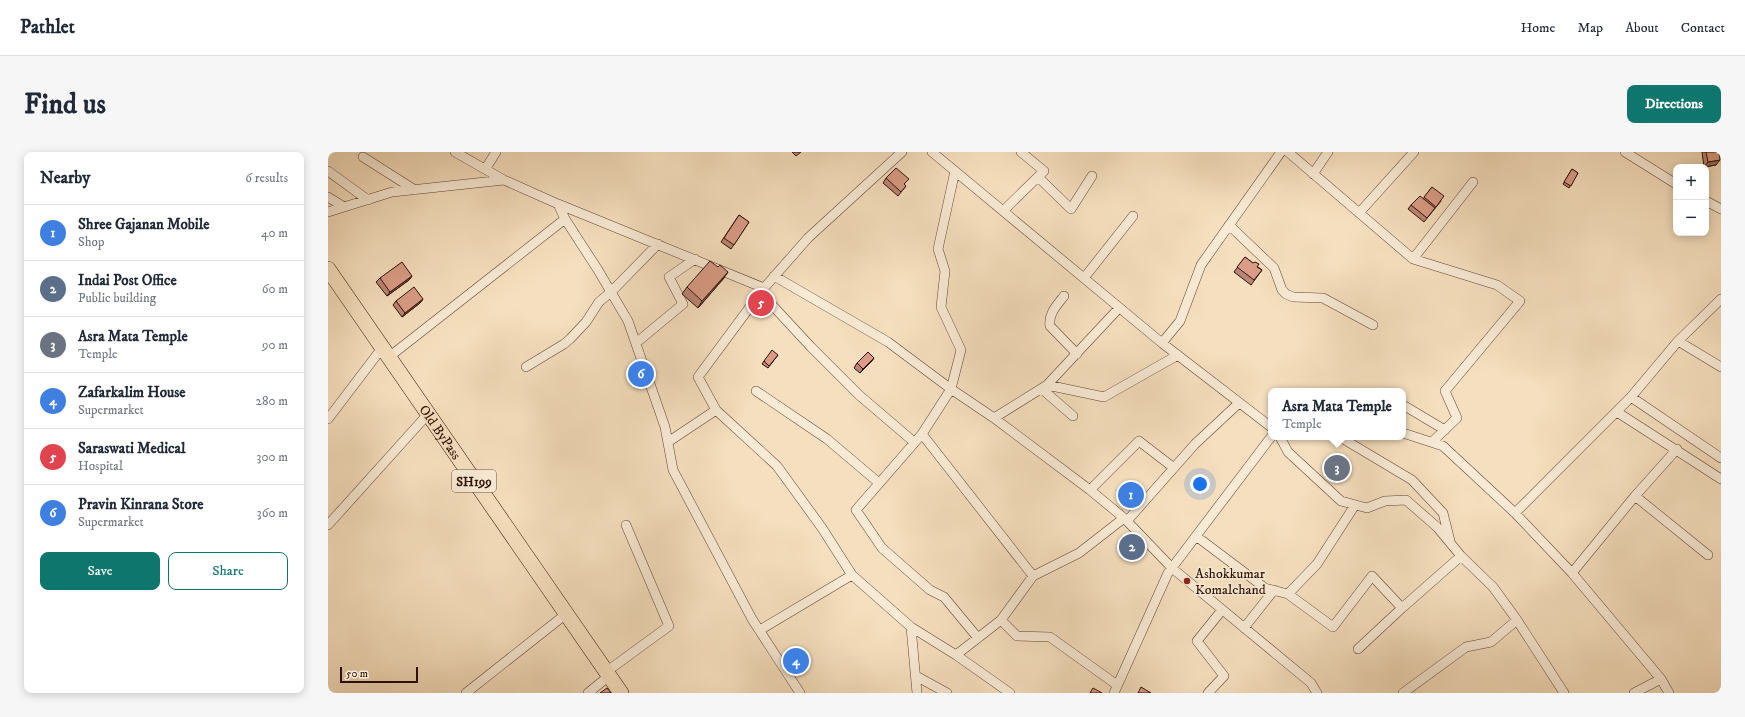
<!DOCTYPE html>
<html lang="en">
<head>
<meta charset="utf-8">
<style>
  :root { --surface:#fff; --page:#f6f6f7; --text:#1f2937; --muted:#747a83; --line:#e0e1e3; --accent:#0f766e }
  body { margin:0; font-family:"IM FELL DW Pica",serif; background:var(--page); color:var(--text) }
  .controls { position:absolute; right:12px; top:12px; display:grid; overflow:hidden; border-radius:8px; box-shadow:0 2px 10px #0003 }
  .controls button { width:36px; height:36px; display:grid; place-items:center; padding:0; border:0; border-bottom:1px solid var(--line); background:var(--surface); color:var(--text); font:20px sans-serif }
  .scale { position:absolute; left:12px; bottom:10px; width:78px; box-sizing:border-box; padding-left:4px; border:2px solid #2e1103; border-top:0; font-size:11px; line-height:14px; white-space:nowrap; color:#2e1103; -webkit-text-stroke:3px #f9ead5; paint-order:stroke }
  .you { position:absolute; left:872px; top:332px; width:14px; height:14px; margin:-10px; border:3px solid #fff; border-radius:50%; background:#1a73e8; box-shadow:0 0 0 6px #1a73e833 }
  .badge { display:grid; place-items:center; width:26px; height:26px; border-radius:50%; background:var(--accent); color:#fff; font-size:13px; font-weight:700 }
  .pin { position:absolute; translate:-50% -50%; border:2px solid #fff; box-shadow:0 1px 4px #0006 }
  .popup { position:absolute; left:940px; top:236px; width:138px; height:52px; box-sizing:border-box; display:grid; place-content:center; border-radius:8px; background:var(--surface); filter:drop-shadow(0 1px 3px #0005); font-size:13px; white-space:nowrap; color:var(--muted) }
  .popup b { font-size:15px; color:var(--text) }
  .popup::after { content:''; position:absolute; left:50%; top:100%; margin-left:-8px; border:8px solid transparent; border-top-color:var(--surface) }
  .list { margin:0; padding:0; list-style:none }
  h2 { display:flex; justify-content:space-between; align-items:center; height:52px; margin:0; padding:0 16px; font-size:17px }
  h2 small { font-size:13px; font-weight:400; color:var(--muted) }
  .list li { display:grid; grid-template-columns:26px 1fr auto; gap:12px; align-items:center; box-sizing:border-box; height:56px; padding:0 16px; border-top:1px solid var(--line) }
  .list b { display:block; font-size:15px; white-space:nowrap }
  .list p { margin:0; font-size:13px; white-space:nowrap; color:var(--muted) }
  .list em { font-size:13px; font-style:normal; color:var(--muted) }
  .actions { display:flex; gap:8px; padding:12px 16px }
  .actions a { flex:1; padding:9px 0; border:1px solid var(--accent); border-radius:8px; text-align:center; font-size:14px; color:var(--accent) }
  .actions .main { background:var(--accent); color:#fff }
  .map { position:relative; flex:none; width:1393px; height:541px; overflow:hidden; border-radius:8px }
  header { display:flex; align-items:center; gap:24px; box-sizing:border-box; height:56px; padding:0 20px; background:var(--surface); border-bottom:1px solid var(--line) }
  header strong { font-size:19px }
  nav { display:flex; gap:22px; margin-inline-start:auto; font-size:14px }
  .intro { display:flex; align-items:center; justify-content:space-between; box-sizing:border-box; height:96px; padding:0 24px }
  h1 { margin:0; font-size:28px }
  .button { padding:10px 18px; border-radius:8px; background:var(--accent); color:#fff; font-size:14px; font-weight:700 }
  main { display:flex; gap:24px; padding:0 24px }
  aside { flex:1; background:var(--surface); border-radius:8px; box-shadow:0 2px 10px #0003 }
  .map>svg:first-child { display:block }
</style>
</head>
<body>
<header>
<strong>Pathlet</strong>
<nav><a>Home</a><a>Map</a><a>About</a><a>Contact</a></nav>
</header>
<div class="intro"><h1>Find us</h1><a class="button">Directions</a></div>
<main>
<aside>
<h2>Nearby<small>6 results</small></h2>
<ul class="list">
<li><span class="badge" style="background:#3f7fe0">1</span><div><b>Shree Gajanan Mobile</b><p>Shop</p></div><em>40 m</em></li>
<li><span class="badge" style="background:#5c6f8a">2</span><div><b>Indai Post Office</b><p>Public building</p></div><em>60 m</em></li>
<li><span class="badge" style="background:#6b7280">3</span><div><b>Asra Mata Temple</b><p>Temple</p></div><em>90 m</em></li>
<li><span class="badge" style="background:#3f7fe0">4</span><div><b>Zafarkalim House</b><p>Supermarket</p></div><em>280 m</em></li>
<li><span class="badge" style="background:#e0444e">5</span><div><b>Saraswati Medical</b><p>Hospital</p></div><em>300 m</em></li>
<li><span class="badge" style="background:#3f7fe0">6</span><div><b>Pravin Kinrana Store</b><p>Supermarket</p></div><em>360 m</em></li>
</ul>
<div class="actions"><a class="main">Save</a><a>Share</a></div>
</aside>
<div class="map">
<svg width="1393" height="541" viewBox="0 0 1393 541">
  <rect width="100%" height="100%" fill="#f6dfbe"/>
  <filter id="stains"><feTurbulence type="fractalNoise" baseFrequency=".005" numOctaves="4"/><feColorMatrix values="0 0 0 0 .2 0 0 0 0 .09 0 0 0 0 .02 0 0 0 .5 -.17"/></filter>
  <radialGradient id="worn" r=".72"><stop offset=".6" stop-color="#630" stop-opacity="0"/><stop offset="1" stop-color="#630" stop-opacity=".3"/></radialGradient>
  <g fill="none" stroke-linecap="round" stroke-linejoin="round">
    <defs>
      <path id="minor" d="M 127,0 L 176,28 L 230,52 L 436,136 L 370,225 L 388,258 L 449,314 L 494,376 L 524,423 L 583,475 L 628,503 L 682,541
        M 604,0 L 834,191 L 943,275
        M 960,0 L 1085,107 L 1169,133 L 1192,149 L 1117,239 L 1129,266 L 1104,290
        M 1297,0 L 1348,32
        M 35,5 L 87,38
        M 158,16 L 168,0
        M 0,19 L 40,48
        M 627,19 L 610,97 L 617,119 L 613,155 L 633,198 L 623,237 L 594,282 L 528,358 L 554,396 L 602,438 L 616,445 L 650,486
        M 985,22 L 1000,0
        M 710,25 L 743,57 L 764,24
        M 0,45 L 16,55
        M 1378,49 L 1393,57
        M 230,52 L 237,67 L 270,118 L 300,169 L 337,275 L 345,318 L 424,467 L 472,541
        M 675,59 L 716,19 L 693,0
        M 0,60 L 64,40 L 176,28
        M 1031,61 L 1086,0
        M 901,73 L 946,116 L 954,138 L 958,142 L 965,145 L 995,146 L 1045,173
        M 1085,107 L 1145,30
        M 446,124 L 560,190 L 623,237 L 666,266 L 762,338 L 796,366 L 844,416 L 983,531 L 989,541
        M 756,126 L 805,64
        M 436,136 L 480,86 L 574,0
        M 432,140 L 483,195 L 531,243 L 586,290
        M 736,144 C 729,153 720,162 722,174 L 749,202
        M 1350,189 L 1393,215
        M 308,191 L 355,152 L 341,125 L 367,107
        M 834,191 L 852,169 L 873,113 L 953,0
        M 61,205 L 237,67
        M 198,215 L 236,192 L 242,187 L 258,170 L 271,150 L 283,140 L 330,92
        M 719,233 L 791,156
        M 714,237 L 745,264
        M 428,239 L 499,287 L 551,331
        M 1303,245 L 1393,306
        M 1075,253 L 1117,278
        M 1289,260 L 1393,327
        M 666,266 L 719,233 L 776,245 L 850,203
        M 0,267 L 54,196
        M 1075,281 L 1115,294 L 1187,361 L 1244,421 L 1333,527 L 1341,541
        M 594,282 L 705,424 L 673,468
        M 952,285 L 960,300 L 1013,349 L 1039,356 L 1057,349 L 1078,348 L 1109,375 L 1133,404 L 1165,435 L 1189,468 L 1236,541
        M 1012,285 L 1084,328 L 1115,361 L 1122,389
        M 340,290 L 388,258
        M 762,338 L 811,289 L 846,316
        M 1307,344 L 1380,403
        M 1187,361 L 1303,245 L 1350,189 L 1393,147
        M 799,369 L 867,292 L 911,251
        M 0,373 L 100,262
        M 868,384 L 937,436 L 960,442 L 1005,475 L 1044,424 L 1074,456 L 1133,404
        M 1244,421 L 1307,344 L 1349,297
        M 705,424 L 751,401 L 796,366
        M 960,442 L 989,412 L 1027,353
        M 583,475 L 589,541
        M 916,476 L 946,438
        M 432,478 L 524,423
        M 1030,497 L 1074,456
        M 628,503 L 673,468 L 689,484 L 722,485 L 789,533
        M 278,520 L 341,474 L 298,373
        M 588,524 L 619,541
        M 138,541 L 238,462
        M 260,541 L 281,524
        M 786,541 L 840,421 L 943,285
        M 880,541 L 896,524 L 869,489 L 894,458
        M 1075,541 L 1138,495 L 1163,490 L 1189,468
        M 1306,541 L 1333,527"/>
      <g id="trunk">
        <path id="s1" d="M 0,117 L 293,541"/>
      </g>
    </defs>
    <use href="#minor" stroke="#604432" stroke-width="10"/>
    <use href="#trunk" stroke="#2e1103" stroke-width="16"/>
    <use href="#minor" stroke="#f9ead5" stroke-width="9"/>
    <use href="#trunk" stroke="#f6dfbe" stroke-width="15"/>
  </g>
  <path fill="#bb8673" stroke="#2e1103" d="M 464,0 L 473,0 L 468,4 Z
    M 1374,0 L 1391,0 L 1388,13 L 1376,15 Z
    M 1244,17 L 1250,21 L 1241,36 L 1235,32 Z
    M 558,26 L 576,33 L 578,34 L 570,44 L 555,31 Z
    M 1104,35 L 1113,49 L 1096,70 L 1080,57 L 1083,53 L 1095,47 Z
    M 411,63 L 421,70 L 403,97 L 393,90 Z
    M 917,105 L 934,118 L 923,133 L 906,120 Z
    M 84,124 L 81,128 L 59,144 L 48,130 L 52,126 Z
    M 396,126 L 370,156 L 354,142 L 359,135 Z
    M 95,147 L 92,151 L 74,165 L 65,153 L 68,149 Z
    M 450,203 L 440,216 L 434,212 L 436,209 Z
    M 546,206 L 543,210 L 532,221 L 526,216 L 529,211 Z"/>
  <path fill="#996d5e" stroke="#2e1103" d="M 1392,8 L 1388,13 L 1376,15 L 1380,10 Z
    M 400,120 L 396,126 L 370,156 L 374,149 Z
    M 84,124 L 81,128 L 59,144 L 62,140 Z
    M 95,147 L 92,151 L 74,165 L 77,161 Z
    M 546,206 L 543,210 L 532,221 L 535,217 Z"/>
  <path fill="#da9c86" stroke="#2e1103" d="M 1378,0 L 1391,0 L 1392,8 L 1380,10 Z
    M 568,16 L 581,27 L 576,32 L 578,34 L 573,40 L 558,26 Z
    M 1244,17 L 1250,21 L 1243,34 L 1236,30 Z
    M 1104,35 L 1116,44 L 1108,55 L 1096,45 Z
    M 1092,44 L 1107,56 L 1099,66 L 1083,53 Z
    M 411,63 L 421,70 L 406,93 L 396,86 Z
    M 917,105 L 925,111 L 927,110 L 931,112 L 929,115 L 934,118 L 926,128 L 909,115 Z
    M 382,109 L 390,115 L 392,113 L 400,120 L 374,149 L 359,135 Z
    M 74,110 L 84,124 L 62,140 L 52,126 Z
    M 86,135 L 95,147 L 77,161 L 68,149 Z
    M 444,198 L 450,203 L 441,214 L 436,209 Z
    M 540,200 L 546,206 L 535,217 L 529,211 Z
    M 813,535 L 823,541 L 810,541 Z
    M 279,536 L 283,541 L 272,541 Z
    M 765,536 L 774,541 L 762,541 Z"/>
  <circle fill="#8f2418" stroke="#f9ead5" stroke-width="1.5" cx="859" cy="429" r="4"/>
  <g text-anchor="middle" stroke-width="3.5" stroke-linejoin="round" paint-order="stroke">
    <rect fill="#f9ead5" stroke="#6b5242" stroke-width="1" x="124" y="318" width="44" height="22" rx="3"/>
    <g font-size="13" font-weight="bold" fill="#2e1103">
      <text x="146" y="334">SH199</text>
    </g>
    <g font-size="14" fill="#2e1103" stroke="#f9ead5">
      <text dy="5" stroke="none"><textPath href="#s1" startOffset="198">Old ByPass</textPath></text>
    </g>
    <g font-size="14" fill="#2e1103" stroke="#f9ead5" text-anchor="start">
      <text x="867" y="426">Ashokkumar<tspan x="867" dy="16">Komalchand</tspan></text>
    </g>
  </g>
  <rect width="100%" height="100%" filter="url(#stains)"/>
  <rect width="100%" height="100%" fill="url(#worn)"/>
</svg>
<div class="controls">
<button>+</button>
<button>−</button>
</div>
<div class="scale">50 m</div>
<div class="you"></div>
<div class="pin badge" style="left:803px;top:343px;background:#3f7fe0">1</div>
<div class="pin badge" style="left:804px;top:395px;background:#5c6f8a">2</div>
<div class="pin badge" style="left:1009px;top:316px;background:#6b7280">3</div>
<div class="popup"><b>Asra Mata Temple</b>Temple</div>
<div class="pin badge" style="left:468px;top:509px;background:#3f7fe0">4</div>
<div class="pin badge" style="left:433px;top:151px;background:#e0444e">5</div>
<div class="pin badge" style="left:313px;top:222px;background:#3f7fe0">6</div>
</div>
</main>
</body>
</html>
